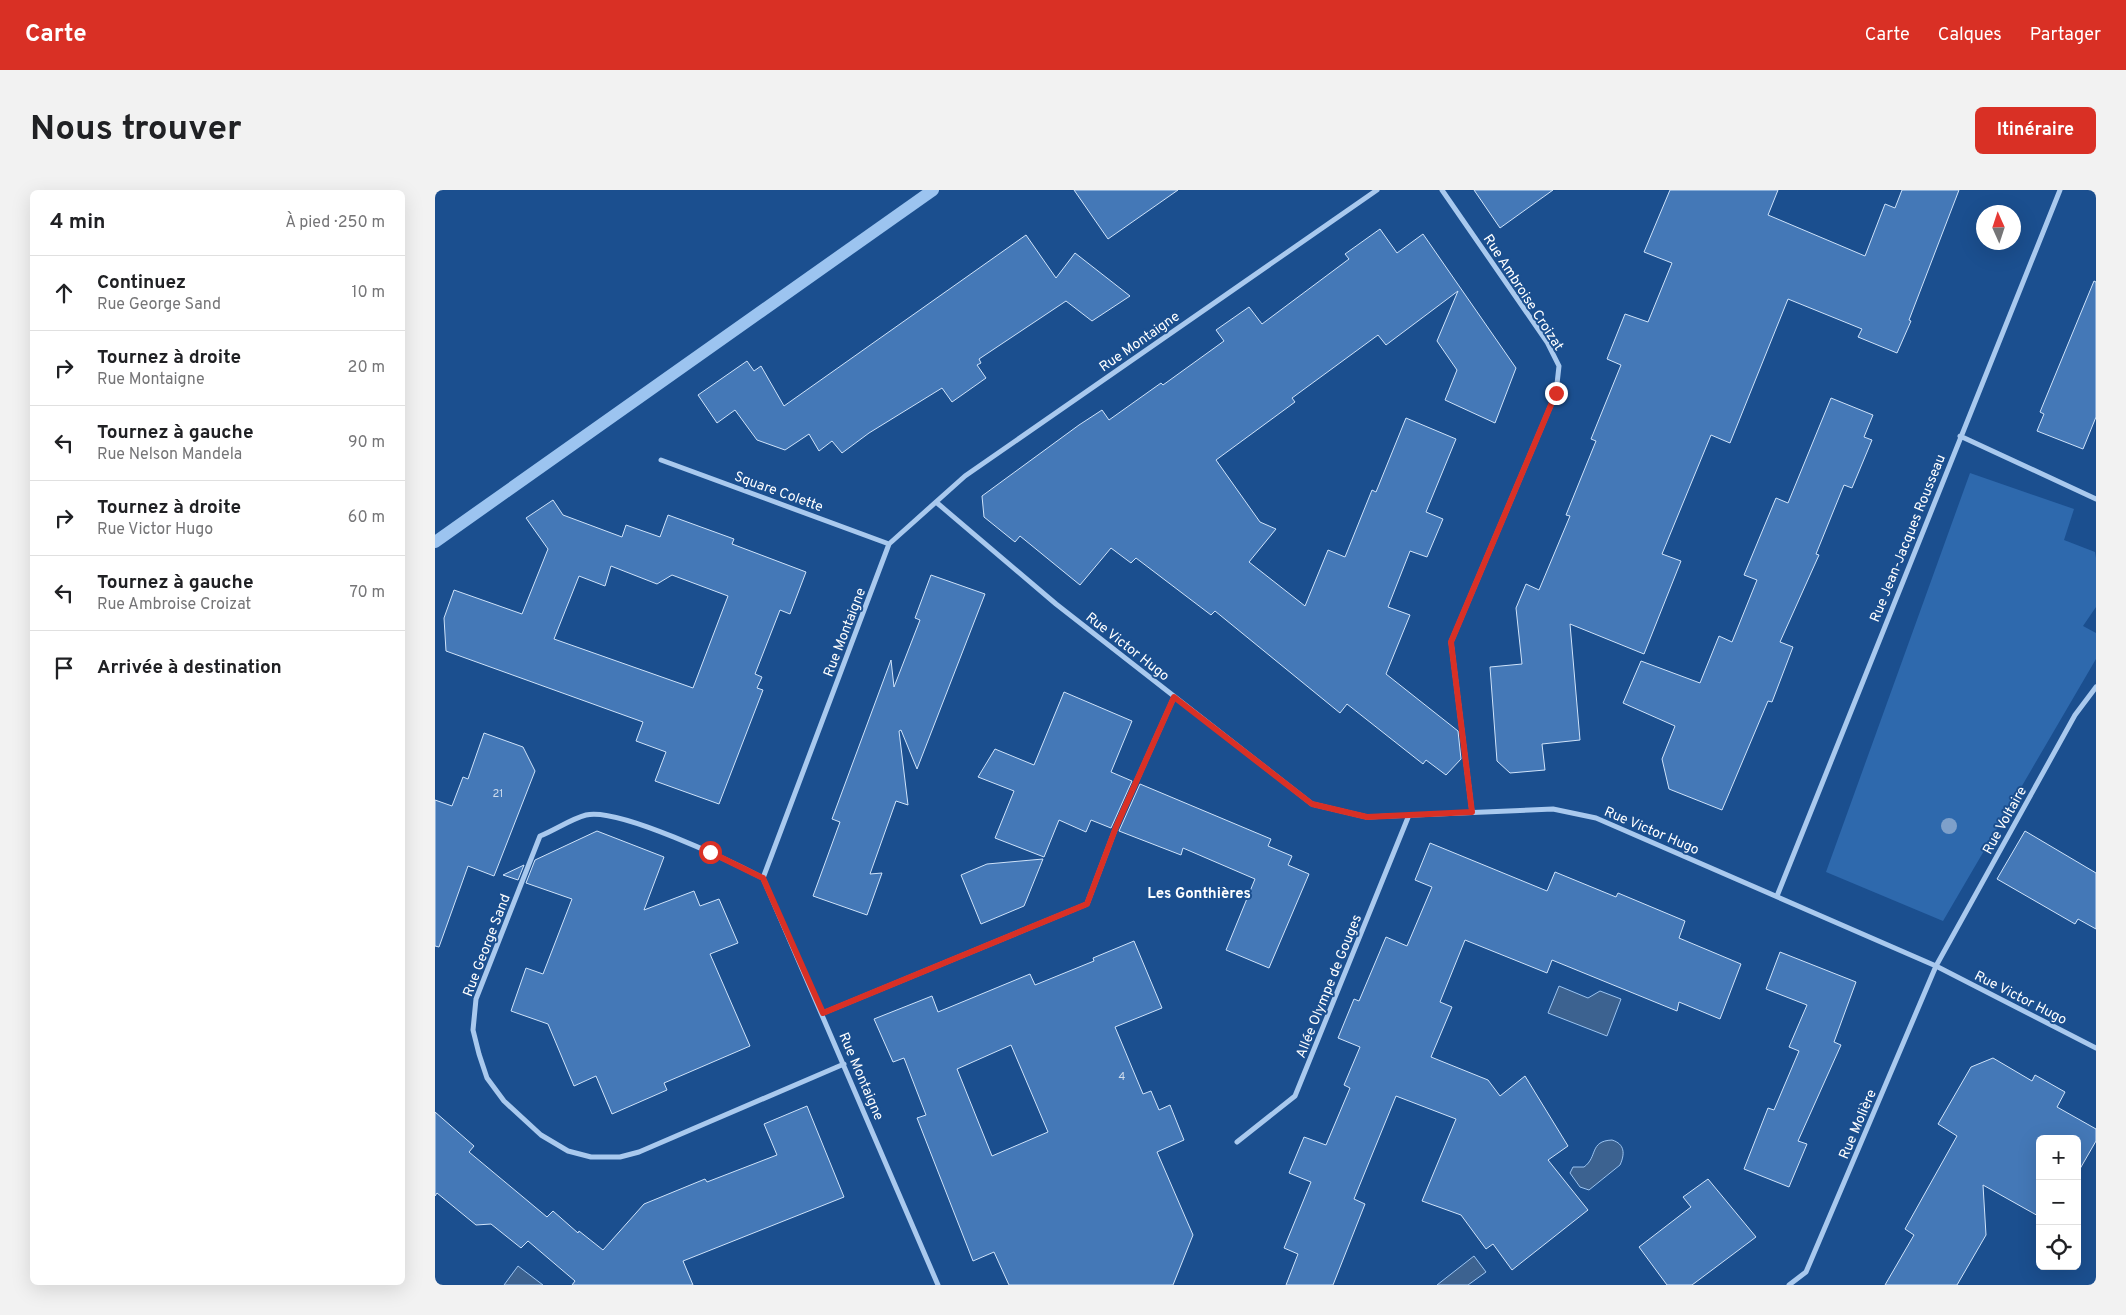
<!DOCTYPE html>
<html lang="fr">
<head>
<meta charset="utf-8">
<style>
  :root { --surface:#fff; --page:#f2f2f2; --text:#202124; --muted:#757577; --line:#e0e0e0; --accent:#d93025 }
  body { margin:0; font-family:Overpass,sans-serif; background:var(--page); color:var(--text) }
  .controls { position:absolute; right:15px; bottom:15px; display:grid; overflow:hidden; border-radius:8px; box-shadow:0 5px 20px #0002 }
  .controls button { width:45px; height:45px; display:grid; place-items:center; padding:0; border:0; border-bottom:1px solid var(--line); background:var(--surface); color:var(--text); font:25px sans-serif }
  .compass { position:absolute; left:1541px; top:15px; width:45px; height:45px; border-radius:50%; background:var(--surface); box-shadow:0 5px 20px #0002; rotate:357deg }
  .stop { position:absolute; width:15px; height:15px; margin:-11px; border:4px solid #d93025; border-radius:50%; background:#fff }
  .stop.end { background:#d93025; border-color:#fff; box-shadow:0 1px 5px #0008 }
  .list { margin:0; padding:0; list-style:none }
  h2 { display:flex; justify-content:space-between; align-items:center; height:65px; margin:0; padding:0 20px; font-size:21px }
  h2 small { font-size:16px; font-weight:400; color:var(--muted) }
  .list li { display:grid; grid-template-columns:32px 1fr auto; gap:15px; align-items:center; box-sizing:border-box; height:75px; padding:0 20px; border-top:1px solid var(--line) }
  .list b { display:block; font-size:19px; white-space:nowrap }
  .list p { margin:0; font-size:16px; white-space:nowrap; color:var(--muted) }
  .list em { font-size:16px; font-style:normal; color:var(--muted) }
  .icon { flex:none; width:28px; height:28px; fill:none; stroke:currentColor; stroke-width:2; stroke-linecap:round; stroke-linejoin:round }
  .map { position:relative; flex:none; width:1661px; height:1095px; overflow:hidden; border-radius:8px }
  header { display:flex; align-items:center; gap:30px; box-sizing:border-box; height:70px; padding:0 25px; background:var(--accent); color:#fff }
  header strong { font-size:24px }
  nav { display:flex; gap:28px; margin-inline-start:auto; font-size:18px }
  .intro { display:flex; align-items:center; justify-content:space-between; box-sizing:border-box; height:120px; padding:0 30px }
  h1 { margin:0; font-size:35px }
  .button { padding:12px 22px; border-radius:8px; background:var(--accent); color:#fff; font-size:18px; font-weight:700 }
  main { display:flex; gap:30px; padding:0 30px }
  aside { flex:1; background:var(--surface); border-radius:8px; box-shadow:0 5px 20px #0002 }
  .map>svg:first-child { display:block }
</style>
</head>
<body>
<header>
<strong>Carte</strong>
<nav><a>Carte</a><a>Calques</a><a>Partager</a></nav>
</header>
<div class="intro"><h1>Nous trouver</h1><a class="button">Itinéraire</a></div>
<main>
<aside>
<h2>4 min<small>À pied · 250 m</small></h2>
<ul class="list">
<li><svg class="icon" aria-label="ahead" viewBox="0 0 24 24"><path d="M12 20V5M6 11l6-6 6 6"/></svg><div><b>Continuez</b><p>Rue George Sand</p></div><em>10 m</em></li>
<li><svg class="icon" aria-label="right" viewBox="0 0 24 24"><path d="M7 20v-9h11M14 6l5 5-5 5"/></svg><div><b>Tournez à droite</b><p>Rue Montaigne</p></div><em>20 m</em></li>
<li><svg class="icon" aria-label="left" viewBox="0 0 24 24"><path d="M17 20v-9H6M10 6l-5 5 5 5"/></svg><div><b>Tournez à gauche</b><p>Rue Nelson Mandela</p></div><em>90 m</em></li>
<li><svg class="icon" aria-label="right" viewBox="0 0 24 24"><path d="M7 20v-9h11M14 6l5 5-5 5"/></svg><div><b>Tournez à droite</b><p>Rue Victor Hugo</p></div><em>60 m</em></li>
<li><svg class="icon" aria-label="left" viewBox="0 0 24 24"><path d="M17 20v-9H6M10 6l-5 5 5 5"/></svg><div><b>Tournez à gauche</b><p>Rue Ambroise Croizat</p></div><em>70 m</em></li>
<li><svg class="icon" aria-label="arrive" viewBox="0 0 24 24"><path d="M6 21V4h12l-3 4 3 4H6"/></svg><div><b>Arrivée à destination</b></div></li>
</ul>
</aside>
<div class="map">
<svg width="1661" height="1095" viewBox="0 0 1661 1095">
  <rect width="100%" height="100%" fill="#1b4f8f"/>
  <path fill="#2e69ad" d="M 1535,283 L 1639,319 L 1629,350 L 1660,362 L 1661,368 L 1661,417 L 1648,436 L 1661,443 L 1661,469 L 1508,731 L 1391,682 Z"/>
  <path fill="#3c6290" stroke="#9cc4f0" d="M 1124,796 L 1153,808 L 1165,801 L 1186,809 L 1172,846 L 1113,823 Z
    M 1177,950 C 1190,954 1190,964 1185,975 L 1154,1000 L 1145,997 L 1135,983 L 1138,977 L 1149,977 C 1163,967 1154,951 1177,950 Z
    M 1039,1066 L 1051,1082 L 1033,1095 L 1002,1095 Z
    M 83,1076 L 108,1095 L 69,1095 Z"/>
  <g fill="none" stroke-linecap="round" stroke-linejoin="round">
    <path stroke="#9cc4f0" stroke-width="12" d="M 0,352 L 498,0"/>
  </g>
  <path fill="#4478b7" stroke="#cfe3fa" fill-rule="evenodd" d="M 639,0 L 743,0 L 673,49 Z
    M 1039,0 L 1118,0 L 1065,38 Z
    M 1235,0 L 1343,0 L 1333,25 L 1430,66 L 1450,14 L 1460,18 L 1467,0 L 1524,0 L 1474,130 L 1476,131 L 1462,163 L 1423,147 L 1427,139 L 1353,109 L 1295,253 L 1276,245 L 1227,364 L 1246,371 L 1209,464 L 1135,434 L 1145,550 L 1107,554 L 1110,580 L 1075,583 L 1062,571 L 1055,477 L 1087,474 L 1081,418 L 1091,394 L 1104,400 L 1135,326 L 1131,325 L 1161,251 L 1156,249 L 1186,175 L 1172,169 L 1190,124 L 1213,132 L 1237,73 L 1209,62 Z
    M 945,39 L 962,63 L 988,44 L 1081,178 L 1060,233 L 1010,210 L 1022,180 L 1002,151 L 1023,101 L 951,155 L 943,145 L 857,208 L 860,212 L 781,270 L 825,332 L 841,339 L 814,372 L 870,416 L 893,360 L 910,367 L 937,300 L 941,302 L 971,228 L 1021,249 L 991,322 L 1008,329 L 992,367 L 975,361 L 953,417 L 975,425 L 951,484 L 1023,541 L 1026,569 L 1011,585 L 991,570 L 988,574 L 912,514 L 905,523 L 780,421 L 776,425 L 701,368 L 696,373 L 676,358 L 645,395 L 585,346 L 580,352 L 549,327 L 547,306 L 644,235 L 667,220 L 674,230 L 726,193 L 728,195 L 789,151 L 781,140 L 814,117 L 827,134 L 914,69 L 910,64 Z
    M 591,45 L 621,88 L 640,63 L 695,106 L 657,131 L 631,111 L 544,169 L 546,173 L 542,175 L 551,188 L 517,212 L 507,198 L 434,243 L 407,263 L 397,251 L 384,261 L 374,244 L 350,260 L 322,250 L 300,220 L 282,233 L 263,205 L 312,171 L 319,181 L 326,176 L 349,216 Z
    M 1659,91 L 1661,92 L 1661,227 L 1648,259 L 1602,241 L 1609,224 L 1605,222 Z
    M 1396,208 L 1438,225 L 1429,247 L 1437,250 L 1417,298 L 1409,295 L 1381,364 L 1384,365 L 1345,452 L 1358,457 L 1337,512 L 1333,511 L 1287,620 L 1234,599 L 1227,569 L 1240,536 L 1188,513 L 1206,471 L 1265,493 L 1284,446 L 1297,452 L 1322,390 L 1309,385 L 1341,308 L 1353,313 Z
    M 118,310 L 128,325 L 187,347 L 191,335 L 225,347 L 233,325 L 299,349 L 297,354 L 371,382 L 355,424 L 345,420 L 320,484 L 327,487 L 322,498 L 328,500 L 284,614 L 220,591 L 231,562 L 201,551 L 208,532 L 11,461 L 9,428 L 19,400 L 87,424 L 113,359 L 91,328 ZM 176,376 L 222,394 L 237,385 L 293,406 L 258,498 L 119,449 L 144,386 L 170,396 Z
    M 496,385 L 550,404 L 482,579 L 466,540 L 464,541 L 473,615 L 461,611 L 435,684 L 447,683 L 432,725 L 378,706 L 405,632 L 397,629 L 456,470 L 459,497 L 485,430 L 480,428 Z
    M 629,502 L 697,531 L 676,582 L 697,591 L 676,638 L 656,630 L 651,642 L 624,630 L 609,667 L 560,648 L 579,601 L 543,587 L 560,559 L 599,575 Z
    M 49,543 L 88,557 L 100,581 L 59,686 L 33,676 L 4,757 L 0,756 L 0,610 L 17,616 L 28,587 L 33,589 Z
    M 705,594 L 836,649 L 833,656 L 857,666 L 853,675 L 874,684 L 834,778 L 791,760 L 820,689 L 748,658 L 746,665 L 684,641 Z
    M 162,641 L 229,667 L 209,720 L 259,701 L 265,716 L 284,709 L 303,753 L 275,764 L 315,856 L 229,893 L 232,900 L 177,924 L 161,886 L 139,896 L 113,834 L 76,821 L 91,778 L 108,784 L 137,709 L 91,693 L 100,670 Z
    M 1590,641 L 1661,683 L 1661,739 L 1643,729 L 1640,734 L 1562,689 Z
    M 995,653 L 1112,701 L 1120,682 L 1181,707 L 1183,703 L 1250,731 L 1244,748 L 1306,774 L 1285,829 L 1244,812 L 1242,821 L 1117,770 L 1112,783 L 1030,750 L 1005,812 L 1017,817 L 996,867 L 1053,890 L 1065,906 L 1090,886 L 1133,956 L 1113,970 L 1153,1020 L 1077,1080 L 1058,1054 L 1051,1059 L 1026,1025 L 987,1011 L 1021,929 L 961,906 L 919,1009 L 930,1014 L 898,1095 L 851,1095 L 863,1064 L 849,1058 L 876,992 L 854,983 L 869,947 L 891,955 L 915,898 L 909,895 L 925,857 L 903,848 L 919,809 L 924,811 L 951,747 L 972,756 L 997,697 L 980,690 Z
    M 608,669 L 589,716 L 546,734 L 526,685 L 552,674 Z
    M 89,675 L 83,690 L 68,685 Z
    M 699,751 L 727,818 L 680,837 L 708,904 L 716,901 L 724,920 L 735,915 L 749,950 L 722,962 L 758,1045 L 738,1095 L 574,1095 L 559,1062 L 538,1071 L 482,928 L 491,925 L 469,868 L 458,872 L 439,829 L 497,806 L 503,822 L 595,784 L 600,795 L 659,771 L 658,768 ZM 576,855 L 613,942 L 557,966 L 522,879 Z
    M 1345,762 L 1421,792 L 1399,852 L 1406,855 L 1363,951 L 1372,954 L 1354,997 L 1309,979 L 1333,918 L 1339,920 L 1364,861 L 1354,857 L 1372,815 L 1331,799 Z
    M 1558,868 L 1597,891 L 1600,885 L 1630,902 L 1622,917 L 1661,939 L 1661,951 L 1642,984 L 1642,949 L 1605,949 L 1605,1027 L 1548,995 L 1551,1045 L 1522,1095 L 1450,1095 L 1479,1045 L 1470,1039 L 1522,946 L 1503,934 L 1536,877 Z
    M 372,916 L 409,1007 L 248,1071 L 258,1095 L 137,1095 L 140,1091 L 93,1051 L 86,1058 L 56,1034 L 41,1035 L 2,1003 L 0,1006 L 0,922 L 39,956 L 34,962 L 112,1027 L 118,1021 L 143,1043 L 144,1041 L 168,1060 L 209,1014 L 270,989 L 272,992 L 342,965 L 329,934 Z
    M 1273,989 L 1321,1047 L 1257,1095 L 1232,1095 L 1204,1057 L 1256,1017 L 1248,1007 Z"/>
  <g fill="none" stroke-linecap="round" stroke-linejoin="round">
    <path stroke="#a9c9ee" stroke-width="5" d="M 1007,0 L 1112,152 L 1124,176 L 1121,203 L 1016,452 L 1037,622
      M 1525,246 L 1661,309
      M 226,270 L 454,354
      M 501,312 L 621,414 L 877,614 L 932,627 L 1118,619 L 1161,628 L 1501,776 L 1661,858
      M 328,688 C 295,671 183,617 151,625 C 136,629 120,640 105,646 L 41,809 L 38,840 L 44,864 L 52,888 L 69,911 L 106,945 L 133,961 L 156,967 L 185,967 L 204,962 L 409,874
      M 1342,706 L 1625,0
      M 388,823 L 652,714 L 681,637 L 739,507
      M 802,952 L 860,906 L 974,625
      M 503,1095 L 328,688 L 454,354 L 530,286 L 942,0
      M 1354,1095 L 1371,1082 L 1501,776 L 1640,525 L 1661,497"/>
  </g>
  <circle fill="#7ea0ca" cx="1514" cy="636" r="8"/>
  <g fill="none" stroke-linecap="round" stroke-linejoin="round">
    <path stroke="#d93025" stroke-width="6" d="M 275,662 L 328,688 L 388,823 L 652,714 L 681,637 L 739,507 L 877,614 L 932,627 L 1037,622 L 1016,452 L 1121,203"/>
  </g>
  <g text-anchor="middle" stroke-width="4" stroke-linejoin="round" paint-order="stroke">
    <g font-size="11" fill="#d0dded">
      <text x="63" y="607">21</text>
      <text x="687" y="890">4</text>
    </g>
    <g font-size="14" fill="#fff" stroke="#1b4f8f">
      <text transform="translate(1089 102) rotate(57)" y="5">Rue Ambroise Croizat</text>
      <text transform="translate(704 151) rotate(-35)" y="5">Rue Montaigne</text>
      <text transform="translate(344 301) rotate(20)" y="5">Square Colette</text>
      <text transform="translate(1472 348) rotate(-68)" y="5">Rue Jean-Jacques Rousseau</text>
      <text transform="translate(409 442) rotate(-69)" y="5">Rue Montaigne</text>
      <text transform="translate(693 456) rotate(38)" y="5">Rue Victor Hugo</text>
      <text transform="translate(1569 630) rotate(-61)" y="5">Rue Voltaire</text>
      <text transform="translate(1217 640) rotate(23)" y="5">Rue Victor Hugo</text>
      <text transform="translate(51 755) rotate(-69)" y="5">Rue George Sand</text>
      <text transform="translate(893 796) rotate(-68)" y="5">Allée Olympe de Gouges</text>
      <text transform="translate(1586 807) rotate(27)" y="5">Rue Victor Hugo</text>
      <text transform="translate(427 886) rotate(67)" y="5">Rue Montaigne</text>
      <text transform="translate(1422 934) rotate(-67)" y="5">Rue Molière</text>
    </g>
    <g font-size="15" font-weight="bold" fill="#fff" stroke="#1b4f8f">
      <text x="764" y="708">Les Gonthières</text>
    </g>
  </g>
</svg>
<div class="controls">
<button>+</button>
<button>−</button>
<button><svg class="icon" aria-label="locate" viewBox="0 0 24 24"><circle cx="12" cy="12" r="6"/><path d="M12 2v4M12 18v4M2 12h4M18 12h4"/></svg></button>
</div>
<svg class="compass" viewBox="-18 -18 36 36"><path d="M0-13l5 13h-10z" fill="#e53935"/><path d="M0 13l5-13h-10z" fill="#757577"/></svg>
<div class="stop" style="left:275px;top:662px"></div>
<div class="stop end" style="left:1121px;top:203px"></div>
</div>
</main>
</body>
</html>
